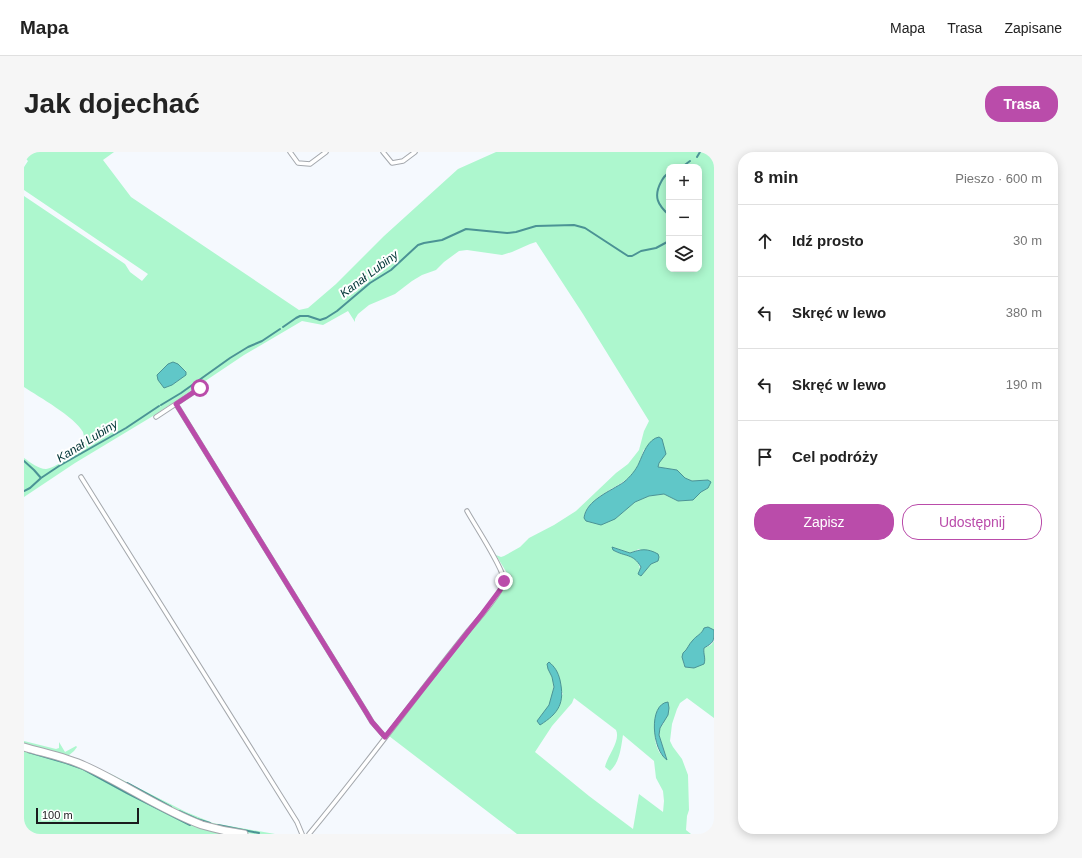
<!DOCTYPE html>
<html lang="pl">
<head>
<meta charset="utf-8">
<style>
  :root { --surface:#fff; --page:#f6f6f6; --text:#222; --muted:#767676; --line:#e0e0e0; --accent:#ba4caa }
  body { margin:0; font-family:Helvetica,sans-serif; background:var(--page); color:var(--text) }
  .controls { position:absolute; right:12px; top:12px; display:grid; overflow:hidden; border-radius:8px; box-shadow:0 2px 10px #0003 }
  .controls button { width:36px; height:36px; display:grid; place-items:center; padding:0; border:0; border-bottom:1px solid var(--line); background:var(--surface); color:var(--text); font:20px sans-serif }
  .scale { position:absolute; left:12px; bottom:10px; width:103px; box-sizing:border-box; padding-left:4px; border:2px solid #1a1b1d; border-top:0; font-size:11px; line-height:14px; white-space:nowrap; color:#1a1b1d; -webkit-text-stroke:3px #fff; paint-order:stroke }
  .stop { position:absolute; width:12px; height:12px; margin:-9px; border:3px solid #ba4caa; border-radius:50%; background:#fff }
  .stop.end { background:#ba4caa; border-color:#fff; box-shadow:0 1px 4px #0008 }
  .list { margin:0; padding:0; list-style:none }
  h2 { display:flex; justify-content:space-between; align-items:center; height:52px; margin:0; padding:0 16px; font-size:17px }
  h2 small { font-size:13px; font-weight:400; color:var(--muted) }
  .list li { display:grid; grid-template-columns:26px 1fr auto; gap:12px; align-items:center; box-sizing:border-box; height:72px; padding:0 16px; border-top:1px solid var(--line) }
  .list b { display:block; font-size:15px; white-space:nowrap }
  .list em { font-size:13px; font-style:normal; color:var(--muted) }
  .actions { display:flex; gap:8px; padding:12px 16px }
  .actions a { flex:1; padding:9px 0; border:1px solid var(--accent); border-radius:16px; text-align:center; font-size:14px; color:var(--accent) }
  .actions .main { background:var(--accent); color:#fff }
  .icon { flex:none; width:22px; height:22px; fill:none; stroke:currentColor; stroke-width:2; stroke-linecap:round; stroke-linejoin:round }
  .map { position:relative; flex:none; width:690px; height:682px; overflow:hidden; border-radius:16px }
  header { display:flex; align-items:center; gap:24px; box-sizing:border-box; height:56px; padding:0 20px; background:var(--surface); border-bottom:1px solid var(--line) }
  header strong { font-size:19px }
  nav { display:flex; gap:22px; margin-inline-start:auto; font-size:14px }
  .intro { display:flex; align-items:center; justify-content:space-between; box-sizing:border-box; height:96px; padding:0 24px }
  h1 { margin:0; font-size:28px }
  .button { padding:10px 18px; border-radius:16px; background:var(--accent); color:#fff; font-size:14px; font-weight:700 }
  main { display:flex; gap:24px; padding:0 24px }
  aside { flex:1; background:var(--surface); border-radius:16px; box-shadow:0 2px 10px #0003 }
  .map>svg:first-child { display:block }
</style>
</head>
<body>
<header>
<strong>Mapa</strong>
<nav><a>Mapa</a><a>Trasa</a><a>Zapisane</a></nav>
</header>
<div class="intro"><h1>Jak dojechać</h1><a class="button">Trasa</a></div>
<main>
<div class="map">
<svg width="690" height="682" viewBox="0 0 690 682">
  <rect width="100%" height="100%" fill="#f5f9fe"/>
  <path fill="#adf7ce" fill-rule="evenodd" d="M 0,0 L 90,0 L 79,8 L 107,45 L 275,158 L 284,156 L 312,132 L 360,84 L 434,17 L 472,0 L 690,0 L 690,478 L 688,477 C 673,482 671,486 662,499 L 660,500 L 659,510 L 661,515 C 673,517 675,514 681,504 L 679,501 L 680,496 L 687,493 L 690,489 L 690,566 L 663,546 L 656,551 L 653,557 L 648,572 L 646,589 L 649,595 L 658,607 L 664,623 L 665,658 L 663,664 L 662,678 L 667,682 L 493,682 L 365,584 L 487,428 L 472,403 L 477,405 L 480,404 L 496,395 L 505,386 L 530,373 L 552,359 L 592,321 L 604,312 L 615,298 L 620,279 L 625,269 L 559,162 L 512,90 L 506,92 L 488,100 L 478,103 L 443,98 L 435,99 L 420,110 L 412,118 L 398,123 L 388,129 L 371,142 L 345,153 L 334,162 L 331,167 L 331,170 L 324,159 L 299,173 L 278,169 L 220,203 L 129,264 L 51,311 L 0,345 L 0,306 C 6,310 14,317 22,317 C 28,317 56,301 59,295 C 62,291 60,285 59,280 C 51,265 15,245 0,235 L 0,44 L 101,112 L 106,120 L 118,129 L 124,122 L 0,38 L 0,15 L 4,9 L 0,5 ZM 645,15 L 675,15 L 675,117 L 645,117 ZM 151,211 L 162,219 C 158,228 149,233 140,236 L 133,223 L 144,212 ZM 620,297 L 635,311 L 634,315 L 653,318 L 661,326 L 668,329 L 684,328 L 684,336 L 677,340 L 669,348 L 654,349 L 640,342 L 625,344 L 611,350 L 591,367 L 560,366 C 562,345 595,336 608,323 C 614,316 617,306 620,297 ZM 589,395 L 606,401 L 615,397 L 634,409 L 627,412 L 617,424 C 616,405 609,405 592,400 ZM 524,517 L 539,542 L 513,569 C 516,565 518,562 521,559 C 528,552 532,535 528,525 C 527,522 525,520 524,517 ZM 550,546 L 592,578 C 597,589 583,604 581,615 L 586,619 C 596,610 597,595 599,583 L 630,609 L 632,626 L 639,639 L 640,649 L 639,660 L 615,642 L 609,677 L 565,644 L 511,600 L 528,574 L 548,551 ZM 636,554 L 640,571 L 636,576 L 635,583 L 643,607 C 626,599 630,568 636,554 Z
    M 0,589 L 32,597 L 35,596 L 35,590 L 41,600 L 52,594 L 53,595 L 50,599 L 44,604 L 0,593 Z
    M 0,596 L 50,611 L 135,655 L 210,682 L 0,682 Z
    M 85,621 L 162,660 L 189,671 L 251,682 L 230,682 L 205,678 L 165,666 L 85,625 Z"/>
  <path fill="#60c7c8" stroke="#4b9395" d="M 149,210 L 154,212 L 162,220 L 162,223 L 148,233 L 140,236 L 134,228 L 133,223 L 144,212 Z
    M 635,285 L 638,287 L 642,302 L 635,311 L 634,315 L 653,318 L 661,326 L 668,329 L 684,328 L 687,330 L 684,336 L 677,340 L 669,348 L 654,349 L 640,342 L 625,344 L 611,350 L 591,367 L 577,373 L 562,369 L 560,366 C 562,348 587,339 600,330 C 606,325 612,318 615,311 C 619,302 624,287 635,285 Z
    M 588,395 L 606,401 C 617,397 623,396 634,402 L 635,405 L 634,409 L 627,412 L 617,424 L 614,422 L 617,415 C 609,401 601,405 589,398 Z
    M 684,475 L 690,478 C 690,490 690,490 680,496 C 679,502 682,506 680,512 L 670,516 L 661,515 L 658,505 L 659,501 C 664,497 664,493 669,488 C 672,484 678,482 680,476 Z
    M 525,510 C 531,515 534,520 536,528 C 541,551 535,561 516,573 L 513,569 L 525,553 L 530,535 L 528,525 L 524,517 L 523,512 Z
    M 644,550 L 645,556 L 644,563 L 636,576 L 635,583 L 643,608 C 628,598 624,552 644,550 Z"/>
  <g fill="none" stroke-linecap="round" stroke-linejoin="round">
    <path stroke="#4b9395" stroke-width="2" d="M 673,5 L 676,0
      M 658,15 L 666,9
      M 645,21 C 641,23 639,26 637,30 C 629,45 634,53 645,63
      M 259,175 L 272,166 L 276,164 L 284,164 L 296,168 L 302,166 L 313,159 L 346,131 L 367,118 L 394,93 L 400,91 L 418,88 L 442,77 L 483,81 L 492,80 L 512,74 L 550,73 L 561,76 L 604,104 L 608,104 L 617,99 L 632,96 L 645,89
      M 137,253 L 157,241 L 206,206 L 224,195 L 238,189 L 256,177
      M 0,309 L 10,318 L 17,326
      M 0,339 L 6,336 L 17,326 L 35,314 L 102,276 L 135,254
      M 4,600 L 42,611 L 59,617 L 103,641 L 166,673
      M 103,631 L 147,655
      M 155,659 L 173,667 L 186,671
      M 194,673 L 235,681"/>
    <defs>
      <path id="service" d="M 266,0 L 274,11 L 286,12 L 302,0
        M 359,0 L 368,11 L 379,9 L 391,0
        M 152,252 L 342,560 L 348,570 L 361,585
        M 132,265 L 176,236
        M 57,325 L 273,670 L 278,682
        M 479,432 L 485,425
        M 285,682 C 340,616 391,545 445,478 C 452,470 479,439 480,429 C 480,417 450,372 443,359"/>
      <path id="minor" d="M 0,595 C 20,601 42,605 61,614 C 101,632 137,658 178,673 C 192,677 206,680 220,682"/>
    </defs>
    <use href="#service" stroke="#a4a8ad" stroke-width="5.5"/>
    <use href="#minor" stroke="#a4a8ad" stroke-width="9"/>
    <use href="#service" stroke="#fff" stroke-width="3.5"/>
    <use href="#minor" stroke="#fff" stroke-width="7"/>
  </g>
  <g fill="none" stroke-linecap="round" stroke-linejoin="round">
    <path stroke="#ba4caa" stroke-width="5" d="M 176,236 L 152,252 L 342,560 L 348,570 L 361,585 L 458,462 L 476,438 L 480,429"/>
  </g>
  <g text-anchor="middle" stroke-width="4" stroke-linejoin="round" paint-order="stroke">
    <g font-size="12" font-style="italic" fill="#013536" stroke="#fff">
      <text transform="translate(345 122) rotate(-37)" y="4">Kanał Lubiny</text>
      <text transform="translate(63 289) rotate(-32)" y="4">Kanał Lubiny</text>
    </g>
  </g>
</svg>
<div class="controls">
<button>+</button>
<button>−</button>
<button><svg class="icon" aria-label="layers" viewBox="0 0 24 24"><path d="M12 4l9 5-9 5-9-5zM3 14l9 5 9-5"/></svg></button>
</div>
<div class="scale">100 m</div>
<div class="stop" style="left:176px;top:236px"></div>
<div class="stop end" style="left:480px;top:429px"></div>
</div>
<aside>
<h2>8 min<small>Pieszo · 600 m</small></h2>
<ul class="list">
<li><svg class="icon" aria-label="ahead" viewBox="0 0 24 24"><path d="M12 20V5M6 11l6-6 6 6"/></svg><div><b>Idź prosto</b></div><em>30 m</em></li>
<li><svg class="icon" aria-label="left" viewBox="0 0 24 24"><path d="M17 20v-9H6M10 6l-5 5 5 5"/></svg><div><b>Skręć w lewo</b></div><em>380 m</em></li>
<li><svg class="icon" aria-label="left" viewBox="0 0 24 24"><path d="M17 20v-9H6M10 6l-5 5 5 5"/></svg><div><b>Skręć w lewo</b></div><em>190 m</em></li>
<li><svg class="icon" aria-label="arrive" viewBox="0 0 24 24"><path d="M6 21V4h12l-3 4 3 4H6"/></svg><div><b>Cel podróży</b></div></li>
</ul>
<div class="actions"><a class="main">Zapisz</a><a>Udostępnij</a></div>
</aside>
</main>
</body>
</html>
